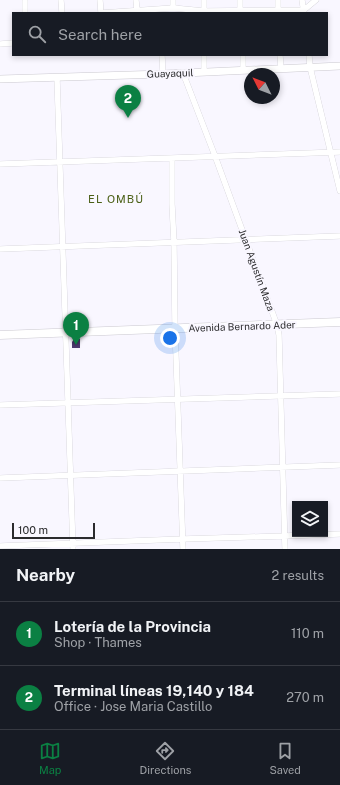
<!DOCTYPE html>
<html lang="en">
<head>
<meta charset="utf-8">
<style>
  :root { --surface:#171b24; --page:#242831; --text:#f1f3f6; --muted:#9ea1a6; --line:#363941; --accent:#0b8043 }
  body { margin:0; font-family:"Public Sans",sans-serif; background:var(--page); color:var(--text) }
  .controls { position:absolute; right:12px; bottom:12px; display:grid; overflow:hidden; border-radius:0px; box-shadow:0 2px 6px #0003 }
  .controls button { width:36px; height:36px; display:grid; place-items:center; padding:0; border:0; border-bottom:1px solid var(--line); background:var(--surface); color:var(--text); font:20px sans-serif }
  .compass { position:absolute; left:244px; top:68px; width:36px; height:36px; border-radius:50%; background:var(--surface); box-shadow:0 2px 6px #0003; rotate:312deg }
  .scale { position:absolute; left:12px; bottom:10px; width:83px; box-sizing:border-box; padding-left:4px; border:2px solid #2b2b2d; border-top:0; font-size:11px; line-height:14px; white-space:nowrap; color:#2b2b2d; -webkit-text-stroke:3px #f9f7ff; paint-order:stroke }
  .you { position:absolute; left:170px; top:338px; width:14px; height:14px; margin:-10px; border:3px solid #fff; border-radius:50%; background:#1a73e8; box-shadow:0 0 0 6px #1a73e833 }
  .badge { display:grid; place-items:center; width:26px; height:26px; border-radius:50%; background:var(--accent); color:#fff; font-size:13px; font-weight:700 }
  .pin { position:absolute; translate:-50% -33px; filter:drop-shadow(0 1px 2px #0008) }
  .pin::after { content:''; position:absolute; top:21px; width:14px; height:12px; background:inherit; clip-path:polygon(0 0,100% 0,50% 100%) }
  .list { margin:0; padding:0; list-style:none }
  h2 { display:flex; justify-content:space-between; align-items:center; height:52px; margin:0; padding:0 16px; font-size:17px }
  h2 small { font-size:13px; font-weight:400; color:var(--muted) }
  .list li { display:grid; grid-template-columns:26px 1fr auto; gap:12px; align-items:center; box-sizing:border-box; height:64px; padding:0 16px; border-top:1px solid var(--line) }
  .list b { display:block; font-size:15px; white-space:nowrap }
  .list p { margin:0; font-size:13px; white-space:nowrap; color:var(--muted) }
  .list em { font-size:13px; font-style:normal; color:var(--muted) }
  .icon { flex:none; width:22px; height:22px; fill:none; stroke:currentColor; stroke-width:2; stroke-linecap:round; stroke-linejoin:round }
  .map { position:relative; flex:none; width:340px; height:549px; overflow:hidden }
  .search { position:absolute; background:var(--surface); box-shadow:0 2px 6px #0003; left:12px; right:12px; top:12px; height:44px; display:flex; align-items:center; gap:10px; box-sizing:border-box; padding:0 14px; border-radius:0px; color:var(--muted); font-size:15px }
  .sheet { height:180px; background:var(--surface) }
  nav { display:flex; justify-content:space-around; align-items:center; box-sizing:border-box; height:56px; border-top:1px solid var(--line); background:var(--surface); font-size:11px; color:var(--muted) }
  nav a { display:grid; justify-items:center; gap:2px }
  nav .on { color:var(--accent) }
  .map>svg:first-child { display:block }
</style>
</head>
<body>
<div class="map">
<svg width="340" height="549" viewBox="0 0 340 549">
  <rect width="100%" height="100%" fill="#f9f7ff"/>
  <path fill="#4e3a71" d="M 74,339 L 80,339 L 80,348 L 72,348 L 72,342 Z"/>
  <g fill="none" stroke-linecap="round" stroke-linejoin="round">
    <defs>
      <path id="minor" d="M 61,0 L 62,13
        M 100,0 L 101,13
        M 136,0 L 137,10
        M 173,0 L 173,8
        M 204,0 L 204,13
        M 240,0 L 240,11
        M 278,0 L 278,13
        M 302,0 L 304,13
        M 25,1 L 25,13
        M 101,13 L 173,8 L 204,11 L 304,10 L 316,0
        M 0,44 L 13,43
        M 162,55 L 163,74
        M 243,55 L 243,70
        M 280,55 L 281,68
        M 309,55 L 310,67 L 340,191
        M 204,72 L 204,55
        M 183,73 L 215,156 L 277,325 L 279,335 L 285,549
        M 57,78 L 73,549
        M 172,158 L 172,204 L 174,242 L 175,328 L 183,549
        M 0,164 L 340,152
        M 0,249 L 340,236
        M 0,405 L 340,394
        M 0,478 L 340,465
        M 0,546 L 183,539 L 284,536 L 340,534"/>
      <path id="tertiary" d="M 0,79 L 163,74 L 340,66"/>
      <path id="secondary" d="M 0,335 L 340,322"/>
    </defs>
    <use href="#minor" stroke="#cbc9d0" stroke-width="6"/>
    <use href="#tertiary" stroke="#cbc9d0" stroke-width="8"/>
    <use href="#secondary" stroke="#cbc9d0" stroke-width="9"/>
    <use href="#minor" stroke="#fff" stroke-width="5.5"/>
    <use href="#tertiary" stroke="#fff" stroke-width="7"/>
    <use href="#secondary" stroke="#fff" stroke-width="8"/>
  </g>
  <g text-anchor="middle" stroke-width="4" stroke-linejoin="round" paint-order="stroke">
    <g font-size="10" fill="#2b2b2d" stroke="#f9f7ff">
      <text transform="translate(170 73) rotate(-2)" y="4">Guayaquil</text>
      <text transform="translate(257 270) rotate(70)" y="4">Juan Agustín Maza</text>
      <text transform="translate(242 326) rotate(-2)" y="4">Avenida Bernardo Ader</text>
    </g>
    <g font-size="11" letter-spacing="1" fill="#4b6017" stroke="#f9f7ff">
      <text x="116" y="203">EL OMBÚ</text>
    </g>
  </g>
</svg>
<div class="controls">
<button><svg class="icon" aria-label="layers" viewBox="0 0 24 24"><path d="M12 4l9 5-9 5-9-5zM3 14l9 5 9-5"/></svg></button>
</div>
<svg class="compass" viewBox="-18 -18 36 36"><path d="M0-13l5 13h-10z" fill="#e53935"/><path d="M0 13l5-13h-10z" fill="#9ea1a6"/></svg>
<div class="scale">100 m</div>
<div class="you"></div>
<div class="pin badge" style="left:76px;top:345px">1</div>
<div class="pin badge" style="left:128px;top:118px">2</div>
<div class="search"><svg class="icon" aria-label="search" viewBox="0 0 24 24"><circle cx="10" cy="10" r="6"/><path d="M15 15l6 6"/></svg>Search here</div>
</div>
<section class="sheet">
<h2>Nearby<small>2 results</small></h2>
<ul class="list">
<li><span class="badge">1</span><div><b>Lotería de la Provincia</b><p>Shop · Thames</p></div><em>110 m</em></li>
<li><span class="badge">2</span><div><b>Terminal líneas 19,140 y 184</b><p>Office · Jose Maria Castillo</p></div><em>270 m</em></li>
</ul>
</section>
<nav>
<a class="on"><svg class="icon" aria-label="map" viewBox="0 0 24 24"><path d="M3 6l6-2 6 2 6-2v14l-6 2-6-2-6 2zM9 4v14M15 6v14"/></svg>Map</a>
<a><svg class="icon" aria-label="directions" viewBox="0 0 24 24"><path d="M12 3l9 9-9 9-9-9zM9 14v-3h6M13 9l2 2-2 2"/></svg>Directions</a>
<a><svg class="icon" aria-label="saved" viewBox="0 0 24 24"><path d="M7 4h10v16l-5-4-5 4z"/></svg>Saved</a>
</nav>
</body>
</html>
